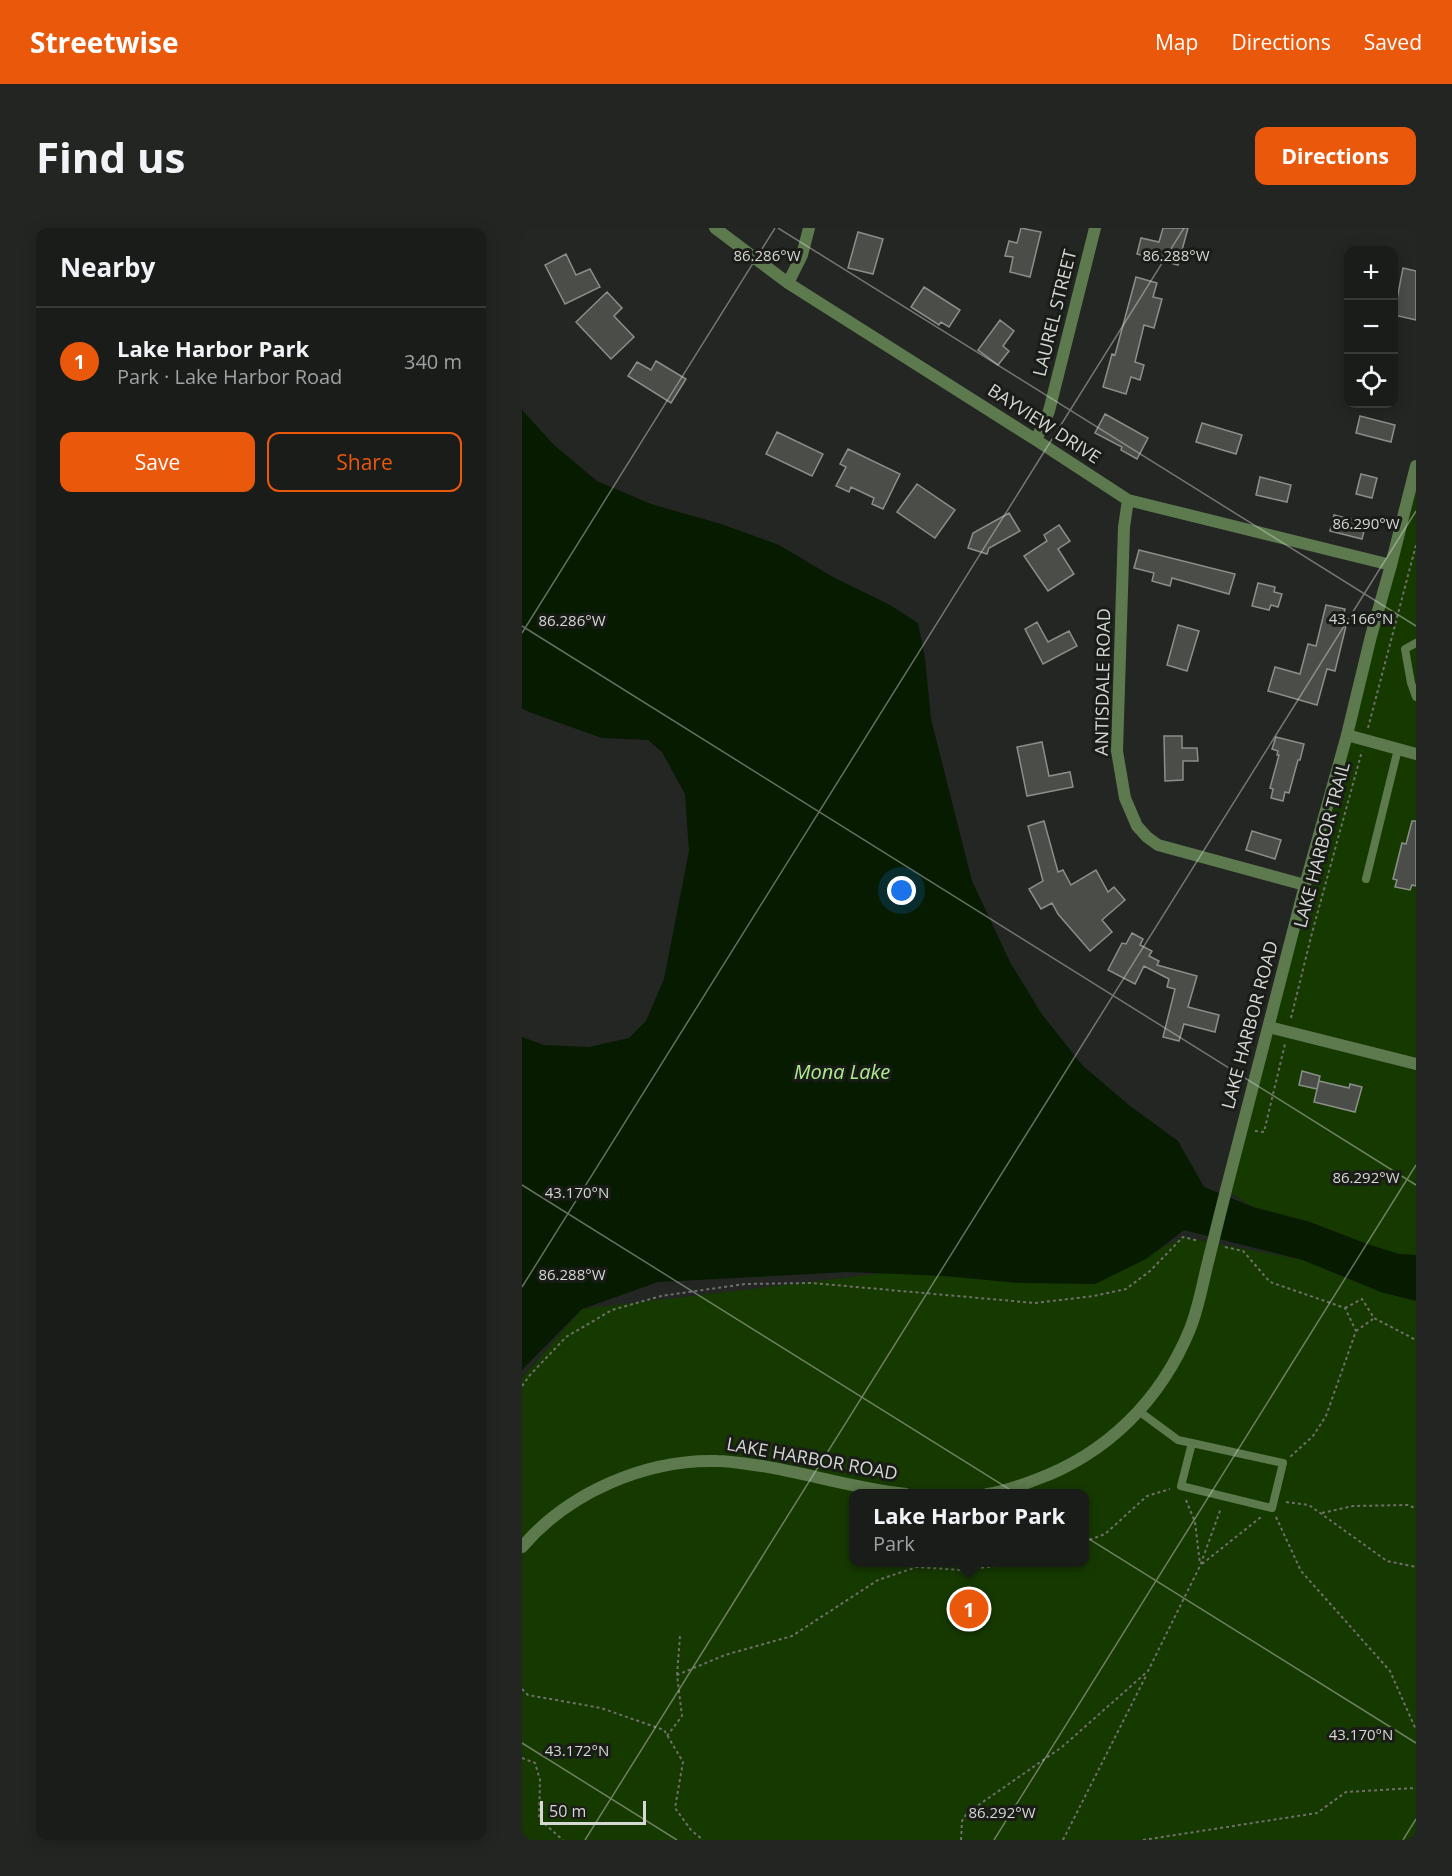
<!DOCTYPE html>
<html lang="en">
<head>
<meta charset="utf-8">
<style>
  :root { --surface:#1a1c1a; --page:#232523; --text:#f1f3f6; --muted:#9fa1a2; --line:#383a39; --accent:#ea580c }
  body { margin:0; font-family:"Open Sans",sans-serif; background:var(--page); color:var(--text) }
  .controls { position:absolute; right:18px; top:18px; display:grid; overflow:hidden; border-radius:12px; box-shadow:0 3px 15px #0003 }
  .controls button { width:54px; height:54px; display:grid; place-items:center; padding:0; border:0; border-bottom:2px solid var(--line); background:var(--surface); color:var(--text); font:30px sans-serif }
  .scale { position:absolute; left:18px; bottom:15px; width:106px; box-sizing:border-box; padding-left:6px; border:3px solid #d6d8d5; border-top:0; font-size:16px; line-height:21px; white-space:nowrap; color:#d6d8d5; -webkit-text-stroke:4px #1a1c18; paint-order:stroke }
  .you { position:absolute; left:380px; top:663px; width:21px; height:21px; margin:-15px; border:4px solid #fff; border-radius:50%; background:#1a73e8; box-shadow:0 0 0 9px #1a73e833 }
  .badge { display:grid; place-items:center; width:39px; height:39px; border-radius:50%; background:var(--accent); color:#fff; font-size:20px; font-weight:700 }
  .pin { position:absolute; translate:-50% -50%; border:3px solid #fff; box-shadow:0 2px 6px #0006 }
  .popup { position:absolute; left:327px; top:1261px; width:240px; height:78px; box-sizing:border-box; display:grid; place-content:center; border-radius:12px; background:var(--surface); filter:drop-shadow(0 2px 4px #0005); font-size:20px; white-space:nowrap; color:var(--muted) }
  .popup b { font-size:22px; color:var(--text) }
  .popup::after { content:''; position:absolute; left:50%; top:100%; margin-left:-12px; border:12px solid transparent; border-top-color:var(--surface) }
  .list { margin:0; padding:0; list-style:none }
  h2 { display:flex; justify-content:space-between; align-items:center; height:78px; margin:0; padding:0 24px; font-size:26px }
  h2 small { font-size:20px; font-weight:400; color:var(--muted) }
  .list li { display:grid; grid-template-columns:39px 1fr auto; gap:18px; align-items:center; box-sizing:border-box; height:108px; padding:0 24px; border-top:2px solid var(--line) }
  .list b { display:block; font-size:22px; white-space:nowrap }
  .list p { margin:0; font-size:20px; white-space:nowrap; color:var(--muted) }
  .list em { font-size:20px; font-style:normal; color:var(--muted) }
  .actions { display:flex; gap:12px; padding:18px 24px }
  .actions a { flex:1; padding:14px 0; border:2px solid var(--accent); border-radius:12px; text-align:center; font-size:21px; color:var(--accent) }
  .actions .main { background:var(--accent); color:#fff }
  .icon { flex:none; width:33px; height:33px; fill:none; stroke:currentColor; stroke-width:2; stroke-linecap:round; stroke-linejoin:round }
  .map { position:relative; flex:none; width:894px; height:1612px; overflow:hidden; border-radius:12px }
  header { display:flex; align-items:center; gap:36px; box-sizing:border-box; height:84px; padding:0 30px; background:var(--accent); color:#fff }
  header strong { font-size:28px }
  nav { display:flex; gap:33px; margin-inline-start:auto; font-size:21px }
  .intro { display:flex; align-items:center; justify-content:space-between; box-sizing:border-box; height:144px; padding:0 36px }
  h1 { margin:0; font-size:42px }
  .button { padding:15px 27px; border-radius:12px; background:var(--accent); color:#fff; font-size:21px; font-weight:700 }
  main { display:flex; gap:36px; padding:0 36px }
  aside { flex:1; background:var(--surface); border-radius:12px; box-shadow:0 3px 15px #0003 }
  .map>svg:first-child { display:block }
</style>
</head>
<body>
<header>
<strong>Streetwise</strong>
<nav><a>Map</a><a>Directions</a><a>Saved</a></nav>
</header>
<div class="intro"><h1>Find us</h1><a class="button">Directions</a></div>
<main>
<aside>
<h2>Nearby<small></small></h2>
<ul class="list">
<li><span class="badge">1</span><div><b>Lake Harbor Park</b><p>Park · Lake Harbor Road</p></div><em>340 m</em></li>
</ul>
<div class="actions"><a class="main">Save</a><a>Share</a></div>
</aside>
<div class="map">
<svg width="894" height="1612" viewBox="0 0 894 1612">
  <rect width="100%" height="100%" fill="#232622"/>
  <path fill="#163900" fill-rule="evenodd" d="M 894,238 L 894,1027 L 877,1026 L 845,1016 L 788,994 L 731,979 L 704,962 Z
    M 661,1009 L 781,1032 L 859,1064 L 894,1073 L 894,1612 L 0,1612 L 0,1150 L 60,1081 L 363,1045 L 573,1056 ZM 332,1266 L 562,1266 L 562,1334 L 332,1334 Z"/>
  <path fill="#061b00" d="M 0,180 L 1,183 L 32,217 L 75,253 L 129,276 L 199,296 L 257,317 L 311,349 L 368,377 L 396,395 L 403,430 L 409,491 L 450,653 L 488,734 L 519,785 L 560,837 L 608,878 L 656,913 L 682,959 L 731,979 L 788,994 L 845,1016 L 877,1026 L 894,1027 L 894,1073 L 859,1064 L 781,1032 L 662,1002 L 624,1031 L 573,1056 L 497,1055 L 423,1048 L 326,1044 L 136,1054 L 60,1081 L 0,1142 L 0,809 L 22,817 L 67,819 L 107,810 L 124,793 L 142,751 L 167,623 L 163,566 L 140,524 L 126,512 L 80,510 L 7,484 L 0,480 Z"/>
  <path fill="#4a4d48" stroke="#8b8f89" stroke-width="1.5" d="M 499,0 L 519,4 L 508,49 L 488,44 L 491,29 L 483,28 L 487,13 L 495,15 Z
    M 641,0 L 666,0 L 656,37 L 615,26 L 619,10 L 637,14 Z
    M 336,4 L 361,11 L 351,46 L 326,40 Z
    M 44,26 L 54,47 L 68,41 L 78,59 L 43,76 L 23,37 Z
    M 881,40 L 894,43 L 894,92 L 872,87 Z
    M 614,49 L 635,55 L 631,69 L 640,71 L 632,100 L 622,97 L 613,134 L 622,137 L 618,152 L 609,149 L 604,166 L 581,159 L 590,126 L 593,127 Z
    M 402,59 L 438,82 L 427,99 L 419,94 L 417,97 L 389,79 Z
    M 85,64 L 100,80 L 92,88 L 112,109 L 89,131 L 54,94 Z
    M 478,92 L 492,103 L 481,118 L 487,123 L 476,137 L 456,122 Z
    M 134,133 L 164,151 L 149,175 L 106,148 L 115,134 L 129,142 Z
    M 583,186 L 626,210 L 615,231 L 599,222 L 600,219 L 573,205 Z
    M 838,188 L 873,197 L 869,214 L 834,205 Z
    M 680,195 L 720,207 L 714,226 L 674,214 Z
    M 255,204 L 301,226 L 290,248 L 244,226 Z
    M 326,221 L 378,246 L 361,281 L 350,276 L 352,270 L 329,259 L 327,264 L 314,258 L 324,239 L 318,236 Z
    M 839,246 L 855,250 L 850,270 L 834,266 Z
    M 738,249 L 769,257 L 765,274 L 734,267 Z
    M 395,256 L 433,282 L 413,310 L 375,284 Z
    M 487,285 L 498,303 L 467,320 L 465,326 L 446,320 L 451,305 Z
    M 812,287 L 844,295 L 840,311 L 808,303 Z
    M 537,297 L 548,313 L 536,321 L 552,346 L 526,363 L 502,328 L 525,313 L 522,307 Z
    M 617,322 L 713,346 L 707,366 L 650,350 L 648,358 L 630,353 L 632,345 L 612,340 Z
    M 736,355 L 753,359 L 752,364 L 760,366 L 756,379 L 749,377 L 747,382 L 730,378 Z
    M 804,377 L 823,381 L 819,397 L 824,398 L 813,443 L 805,441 L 795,477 L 746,463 L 753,439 L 778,446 L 786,416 L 794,418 Z
    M 515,394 L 526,414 L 547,403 L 555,418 L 521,436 L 503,401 Z
    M 656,397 L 677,403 L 665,443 L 645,437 Z
    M 642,508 L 660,508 L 660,520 L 675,520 L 676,533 L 661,533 L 661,552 L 643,553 Z
    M 754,509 L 782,516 L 778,532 L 776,532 L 767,565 L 763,564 L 761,573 L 749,570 L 751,561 L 748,560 L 757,527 L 755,527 L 756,523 L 750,521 Z
    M 520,514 L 527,548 L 548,544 L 551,559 L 505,568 L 495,519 Z
    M 522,593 L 536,644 L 541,642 L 549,657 L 574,642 L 586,664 L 592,659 L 603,672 L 580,692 L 590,704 L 568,723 L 536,686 L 530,675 L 519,681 L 507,661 L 521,653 L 506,598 Z
    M 890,593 L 894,593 L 894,658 L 890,657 L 888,662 L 873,659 L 875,652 L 871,651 L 880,615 L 884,616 Z
    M 730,603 L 759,612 L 753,631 L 724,622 Z
    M 610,705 L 621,711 L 618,717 L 630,723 L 627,728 L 637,733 L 635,737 L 675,748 L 666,779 L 697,787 L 693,804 L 662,796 L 657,813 L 641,809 L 653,761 L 645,759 L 647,751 L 622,738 L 613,756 L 586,742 L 600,715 L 604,716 Z
    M 780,843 L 798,848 L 795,861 L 777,857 Z
    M 797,853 L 827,860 L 828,856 L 840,859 L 833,884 L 792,874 Z"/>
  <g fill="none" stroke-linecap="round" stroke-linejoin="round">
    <path stroke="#6d706c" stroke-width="2" stroke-dasharray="3 3" stroke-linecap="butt" d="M 846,500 L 894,317
      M 769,790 L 790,705 L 840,523
      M 733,903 L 742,904 L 763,816
      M 703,1019 L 721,1023 L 748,1054 L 823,1080 L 834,1103 L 804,1188 L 791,1208 L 768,1229
      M 823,1080 L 840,1071 L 852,1090 L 894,1112
      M 834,1103 L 851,1091
      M 0,1158 L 8,1147 L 44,1109 L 90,1082 L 139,1068 L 223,1056 L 290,1055 L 513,1075 L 572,1068 L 604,1061 L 628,1043 L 661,1009 L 677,1013
      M 664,1272 L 673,1294 L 678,1336
      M 764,1274 L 787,1277 L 865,1333 L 894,1339
      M 800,1285 L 831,1278 L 887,1277 L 894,1281
      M 754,1289 L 779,1343 L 868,1443 L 894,1502
      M 562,1314 L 583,1306 L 625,1268 L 648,1261
      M 680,1336 L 739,1289
      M 155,1447 L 158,1408
      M 0,1461 L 6,1467 L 79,1480 L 142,1502 L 161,1534 L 153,1580 L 169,1602 L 181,1612
      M 145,1508 L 160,1488 L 155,1447 L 203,1427 L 270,1408 L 356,1352 L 395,1339 L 438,1342 L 510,1334
      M 0,1530 L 13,1535 L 18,1552 L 17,1591 L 41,1612
      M 439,1612 L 440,1593 L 445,1585 L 540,1519 L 626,1443 L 678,1338 L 699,1280
      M 541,1612 L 625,1446
      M 621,1612 L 795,1585 L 824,1564 L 894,1560"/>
    <path stroke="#5c7a4d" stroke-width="8" d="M 894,415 L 883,421 L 889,455 L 894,469
      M 844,651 L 876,521
      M 618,1184 L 656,1212 L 670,1215 L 761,1235 L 750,1280 L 659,1258 L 670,1215"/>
    <path stroke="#5c7a4d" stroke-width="12" d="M 193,0 L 266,55 L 514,212 L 606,272 L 869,337
      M 266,55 L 280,27 L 287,0
      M 514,212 L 527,183 L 573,0
      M 606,272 L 602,299 L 595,523 L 603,570 L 615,598 L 625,609 L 636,617 L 783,657
      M 825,507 L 894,526
      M 747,799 L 894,836"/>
    <path stroke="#5c7a4d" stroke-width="12" d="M 704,962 L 783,657 L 825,507 L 849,408 L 869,337 L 894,238
      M 465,1266 C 482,1264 497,1258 513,1252 C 585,1226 639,1172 668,1101 C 677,1079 681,1053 687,1030
      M 0,1319 C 46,1265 123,1231 195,1233 C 209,1233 225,1236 240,1238 C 288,1246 335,1261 384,1266"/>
    <path stroke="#5c7a4d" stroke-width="12" d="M 687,1030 L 704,962"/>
  </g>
  <path fill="none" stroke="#d6d8d5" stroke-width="1.5" stroke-opacity="0.45" d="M 256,0 L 894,398M 0,398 L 894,957M 0,405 L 253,0M 0,957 L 894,1515M 0,1059 L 662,0M 0,1515 L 155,1612M 63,1612 L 894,283M 472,1612 L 894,937M 881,1612 L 894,1591"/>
  <g text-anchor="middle" stroke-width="6" stroke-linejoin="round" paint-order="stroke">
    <g font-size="18" fill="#d6d8d5" stroke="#1a1c18">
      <text transform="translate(533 85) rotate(-76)" y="6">LAUREL STREET</text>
      <text transform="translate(522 196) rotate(33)" y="6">BAYVIEW DRIVE</text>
      <text transform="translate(581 454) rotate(-89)" y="6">ANTISDALE ROAD</text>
      <text transform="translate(800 617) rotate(-75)" y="6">LAKE HARBOR TRAIL</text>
      <text transform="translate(728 797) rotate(-75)" y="6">LAKE HARBOR ROAD</text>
      <text transform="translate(290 1231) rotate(10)" y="6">LAKE HARBOR ROAD</text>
    </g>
    <g font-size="20" font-style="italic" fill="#aeec8f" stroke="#1a1c18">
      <text x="320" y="851">Mona Lake</text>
    </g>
  </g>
  <g font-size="15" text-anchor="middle" fill="#d6d8d5" stroke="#1a1c18" stroke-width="6" stroke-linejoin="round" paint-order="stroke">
    <text x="245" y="33">86.286°W</text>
    <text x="654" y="33">86.288°W</text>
    <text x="844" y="301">86.290°W</text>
    <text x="839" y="396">43.166°N</text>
    <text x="50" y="398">86.286°W</text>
    <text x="844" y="955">86.292°W</text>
    <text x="55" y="970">43.170°N</text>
    <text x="50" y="1052">86.288°W</text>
    <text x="839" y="1512">43.170°N</text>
    <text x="55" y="1528">43.172°N</text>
    <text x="480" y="1590">86.292°W</text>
  </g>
</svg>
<div class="controls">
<button>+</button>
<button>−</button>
<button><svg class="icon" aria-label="locate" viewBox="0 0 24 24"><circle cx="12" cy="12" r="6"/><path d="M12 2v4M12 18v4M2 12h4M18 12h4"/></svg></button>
</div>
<div class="scale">50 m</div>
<div class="you"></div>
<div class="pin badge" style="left:447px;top:1381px">1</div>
<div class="popup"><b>Lake Harbor Park</b>Park</div>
</div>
</main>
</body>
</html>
